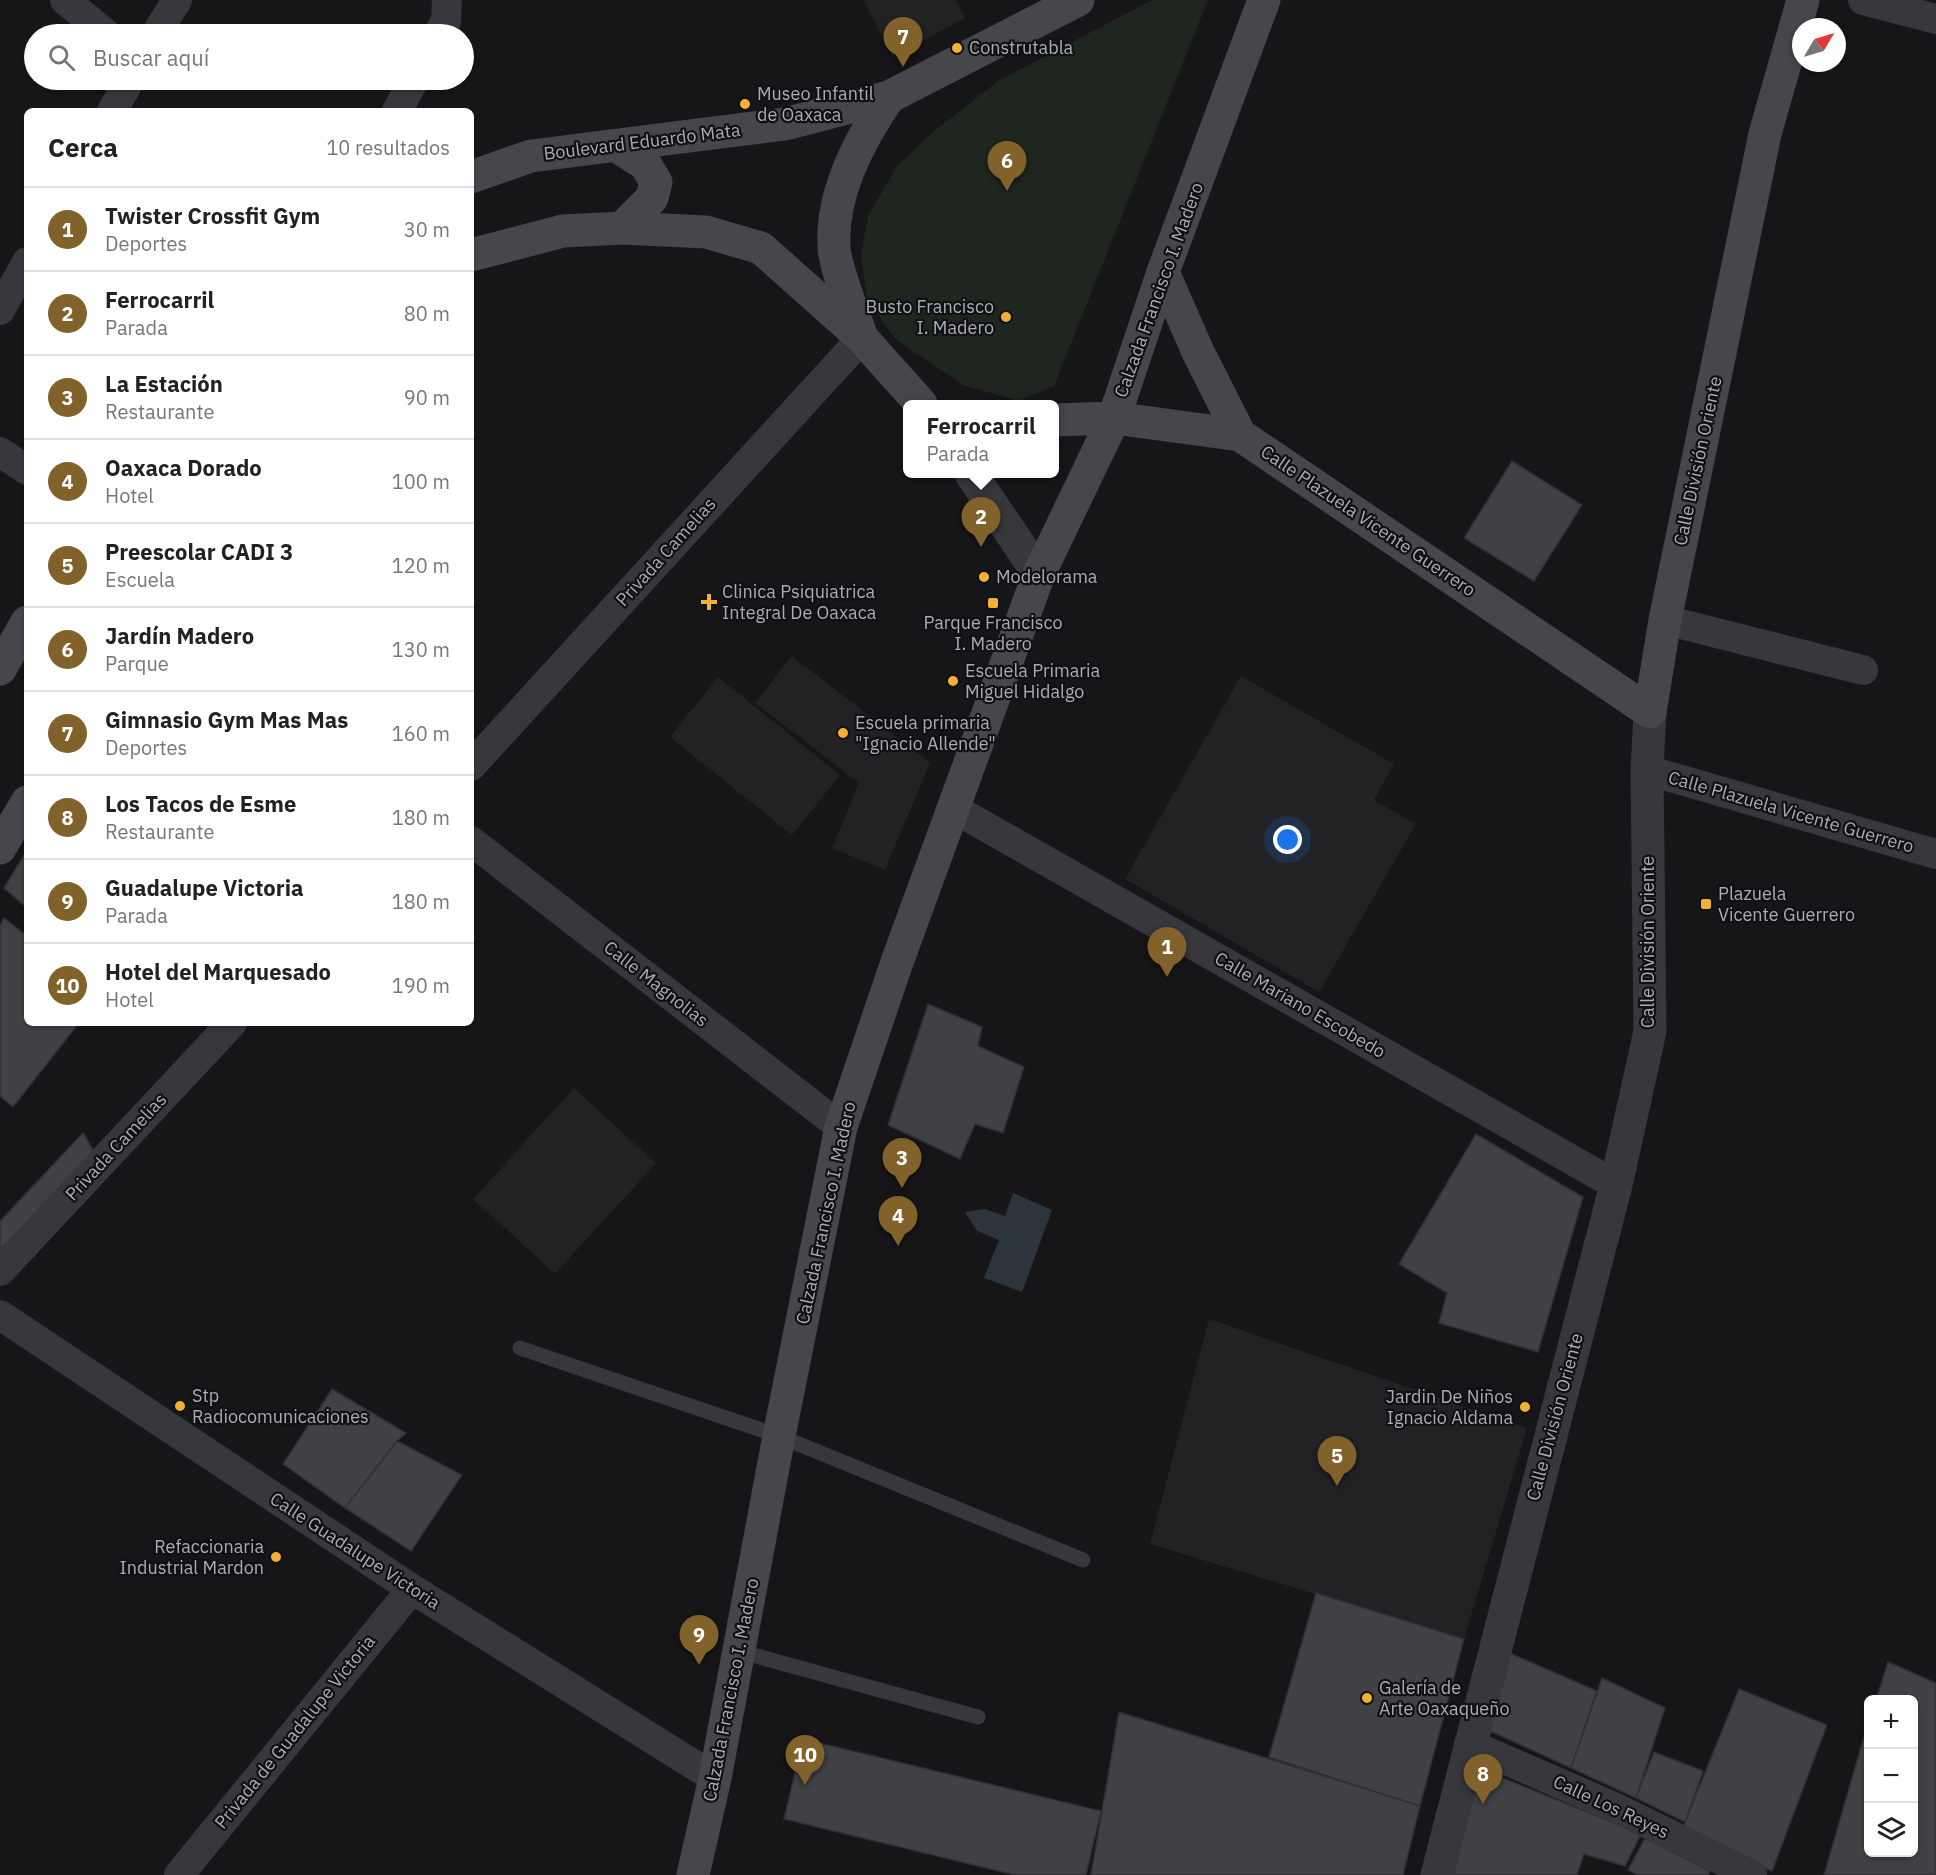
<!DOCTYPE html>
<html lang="es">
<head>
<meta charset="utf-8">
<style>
  :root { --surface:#fff; --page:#f6f6f6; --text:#222; --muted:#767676; --line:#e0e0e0; --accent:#80622a }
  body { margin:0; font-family:"IBM Plex Sans",sans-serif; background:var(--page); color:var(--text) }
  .controls { position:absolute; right:18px; bottom:18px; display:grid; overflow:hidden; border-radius:9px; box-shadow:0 2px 4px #0004 }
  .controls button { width:54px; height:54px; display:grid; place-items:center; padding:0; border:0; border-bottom:2px solid var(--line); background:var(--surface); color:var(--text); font:30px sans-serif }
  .compass { position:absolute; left:1792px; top:18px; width:54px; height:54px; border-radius:50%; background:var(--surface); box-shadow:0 2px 4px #0004; rotate:52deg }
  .you { position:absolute; left:1288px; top:840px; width:21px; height:21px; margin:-15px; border:4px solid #fff; border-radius:50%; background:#1a73e8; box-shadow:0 0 0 9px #1a73e833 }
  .badge { display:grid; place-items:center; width:39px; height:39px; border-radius:50%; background:var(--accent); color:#fff; font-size:20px; font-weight:700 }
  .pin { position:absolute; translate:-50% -50px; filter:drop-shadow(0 2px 3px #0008) }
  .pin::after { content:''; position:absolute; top:32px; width:21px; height:18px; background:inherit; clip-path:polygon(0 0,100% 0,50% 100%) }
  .popup { position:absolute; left:903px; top:400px; width:156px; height:78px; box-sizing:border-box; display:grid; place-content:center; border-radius:9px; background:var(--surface); filter:drop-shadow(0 2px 4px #0005); font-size:20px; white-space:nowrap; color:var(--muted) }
  .popup b { font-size:22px; color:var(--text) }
  .popup::after { content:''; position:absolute; left:50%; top:100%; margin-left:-12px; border:12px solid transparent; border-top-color:var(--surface) }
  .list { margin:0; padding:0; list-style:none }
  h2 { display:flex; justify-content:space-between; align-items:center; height:78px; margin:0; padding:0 24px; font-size:26px }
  h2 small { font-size:20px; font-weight:400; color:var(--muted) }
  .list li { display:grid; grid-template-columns:39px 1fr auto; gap:18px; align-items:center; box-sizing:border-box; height:84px; padding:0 24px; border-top:2px solid var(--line) }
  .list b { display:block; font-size:22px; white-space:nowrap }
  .list p { margin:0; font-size:20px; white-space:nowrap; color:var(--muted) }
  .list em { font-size:20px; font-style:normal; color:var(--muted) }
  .icon { flex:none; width:33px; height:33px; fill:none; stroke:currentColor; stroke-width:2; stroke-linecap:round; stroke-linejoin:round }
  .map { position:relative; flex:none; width:1936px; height:1875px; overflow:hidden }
  .search { position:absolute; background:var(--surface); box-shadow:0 2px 4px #0004; left:24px; top:24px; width:450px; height:66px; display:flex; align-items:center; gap:15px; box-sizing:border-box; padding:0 21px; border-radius:33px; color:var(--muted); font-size:22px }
  .panel { position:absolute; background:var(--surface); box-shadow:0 2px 4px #0004; left:24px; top:108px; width:450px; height:918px; border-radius:9px }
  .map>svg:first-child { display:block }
</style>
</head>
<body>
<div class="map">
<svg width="1936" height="1875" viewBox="0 0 1936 1875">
  <rect width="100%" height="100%" fill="#161618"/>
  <path fill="#222225" d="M 863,0 L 956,0 L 965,18 L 893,57 Z
    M 792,656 L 930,763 L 885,870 L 832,848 L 859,783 L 755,703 Z
    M 1241,676 L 1394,764 L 1374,800 L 1416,824 L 1319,992 L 1125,879 Z
    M 718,677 L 840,775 L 792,835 L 670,737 Z
    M 574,1088 L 656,1163 L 555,1274 L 473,1199 Z
    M 1209,1319 L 1527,1428 L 1464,1639 L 1150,1544 Z"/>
  <path fill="#1e261f" d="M 1152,0 L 1208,0 L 1054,386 L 1018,401 L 963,385 L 894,338 L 867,298 L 861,256 L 868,216 L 897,166 L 927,137 L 998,81 Z"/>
  <path fill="#2c353c" d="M 1013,1193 L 1052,1210 L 1022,1292 L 984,1278 L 999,1240 L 977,1231 L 965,1212 L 985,1209 L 1005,1216 Z"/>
  <path fill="#404145" stroke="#303034" stroke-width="1.5" d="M 1512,461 L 1582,505 L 1534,581 L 1464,538 Z
    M 27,850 L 27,908 L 4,888 Z
    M 4,918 L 27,936 L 27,1023 L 79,1023 L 13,1107 L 0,1096 L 0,926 Z
    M 928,1004 L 982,1027 L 978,1046 L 1024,1067 L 1003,1133 L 975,1124 L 960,1159 L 888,1125 Z
    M 83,1133 L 96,1155 L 0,1255 L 0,1221 Z
    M 1476,1134 L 1583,1197 L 1538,1352 L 1439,1323 L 1447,1293 L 1399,1264 Z
    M 332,1389 L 406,1433 L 397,1441 L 345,1508 L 283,1464 Z
    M 397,1441 L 462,1475 L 411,1551 L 345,1508 Z
    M 1316,1593 L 1464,1639 L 1420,1806 L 1269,1757 Z
    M 1507,1652 L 1597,1691 L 1571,1768 L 1488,1730 Z
    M 1888,1662 L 1936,1683 L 1936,1875 L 1824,1875 L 1868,1723 L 1868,1852 L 1914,1852 L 1914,1700 L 1876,1700 Z
    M 1602,1678 L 1665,1708 L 1636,1798 L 1571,1768 Z
    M 1739,1689 L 1827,1725 L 1772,1871 L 1681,1832 Z
    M 1119,1712 L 1420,1806 L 1403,1875 L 1091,1875 Z
    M 803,1739 L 1101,1811 L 1086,1875 L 1015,1875 L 784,1819 Z
    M 1654,1752 L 1703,1771 L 1685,1822 L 1636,1798 Z
    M 1476,1767 L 1641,1834 L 1625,1866 L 1584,1854 L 1577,1875 L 1446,1875 Z
    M 1645,1838 L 1710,1871 L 1708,1875 L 1638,1875 L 1628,1870 Z"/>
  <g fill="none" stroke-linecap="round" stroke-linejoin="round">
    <path stroke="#37383d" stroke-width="15" d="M 520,1348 L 779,1436 L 1083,1560
      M 738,1651 L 978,1717"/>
    <path stroke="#37383d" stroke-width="30" d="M 65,0 L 106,34
      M 1863,0 L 1936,19
      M 156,34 L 177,0
      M 438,34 L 446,21 L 447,0
      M 112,111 L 130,80
      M 397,111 L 414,80
      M 0,310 L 27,262
      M 0,452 L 27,470
      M 1665,620 L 1863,670
      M 471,766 L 862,338
      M 1647,770 L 1936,854
      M 953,808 L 1616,1185
      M 471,841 L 841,1127
      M 0,1271 L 232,1023
      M 0,1315 L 412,1589 L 715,1778
      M 1469,1744 L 1614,1807 L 1752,1875
      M 179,1875 L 412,1589"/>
    <path stroke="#37383d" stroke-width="33" d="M 971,474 L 1039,574
      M 1437,1875 L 1616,1185 L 1650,1031 L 1647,770 L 1650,712"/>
    <path stroke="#45474d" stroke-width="33" d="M 617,146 L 645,164 L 656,182 L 652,198 L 622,228
      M 471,177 L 531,156 L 785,124 L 889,97 L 1078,0
      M 471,255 L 563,231 L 622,228 L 706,232 L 761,248 L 862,338 L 921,404
      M 1163,272 L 1198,352 L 1240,435
      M 862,338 C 855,316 834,266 834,246 C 831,193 860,139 889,97
      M 1054,420 L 1114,418 L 1240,435 L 1650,712 L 1665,620 L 1765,134 L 1803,0
      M 0,669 L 27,622
      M 0,848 L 27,802
      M 693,1875 L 715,1778 L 779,1436 L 841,1127 L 897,962 L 1039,574 L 1114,418 L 1163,272 L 1264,0"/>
  </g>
  <g fill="#f2b134" stroke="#111113" stroke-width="2">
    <circle cx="957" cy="48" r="6"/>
    <circle cx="745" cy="104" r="6"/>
    <circle cx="1006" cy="317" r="6"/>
    <circle cx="984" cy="577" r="6"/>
    <path d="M706 593h6v6h6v6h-6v6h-6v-6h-6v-6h6z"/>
    <rect x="987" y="597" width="12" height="12" rx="3"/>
    <circle cx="953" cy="681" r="6"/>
    <circle cx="843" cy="733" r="6"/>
    <rect x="1700" y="898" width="12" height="12" rx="3"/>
    <circle cx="180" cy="1406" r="6"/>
    <circle cx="1525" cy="1407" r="6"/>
    <circle cx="276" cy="1557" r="6"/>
    <circle cx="1367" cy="1698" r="6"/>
  </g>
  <g text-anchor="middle" stroke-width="4.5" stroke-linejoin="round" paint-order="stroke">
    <g font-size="18" fill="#a8adb8" stroke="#111113" text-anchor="start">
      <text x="969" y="54">Construtabla</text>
      <text x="757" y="100">Museo Infantil<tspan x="757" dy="21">de Oaxaca</tspan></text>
      <text x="994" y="313" text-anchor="end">Busto Francisco<tspan x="994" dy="21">I. Madero</tspan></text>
      <text x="996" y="583">Modelorama</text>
      <text x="722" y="598">Clinica Psiquiatrica<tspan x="722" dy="21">Integral De Oaxaca</tspan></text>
      <text x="993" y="629" text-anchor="middle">Parque Francisco<tspan x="993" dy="21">I. Madero</tspan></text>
      <text x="965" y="677">Escuela Primaria<tspan x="965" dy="21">Miguel Hidalgo</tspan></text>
      <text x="855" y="729">Escuela primaria<tspan x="855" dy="21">"Ignacio Allende"</tspan></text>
      <text x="1718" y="900">Plazuela<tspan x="1718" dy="21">Vicente Guerrero</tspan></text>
      <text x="192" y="1402">Stp<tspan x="192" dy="21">Radiocomunicaciones</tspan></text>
      <text x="1513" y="1403" text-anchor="end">Jardin De Niños<tspan x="1513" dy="21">Ignacio Aldama</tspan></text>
      <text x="264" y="1553" text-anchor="end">Refaccionaria<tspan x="264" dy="21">Industrial Mardon</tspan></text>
      <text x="1379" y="1694">Galería de<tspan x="1379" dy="21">Arte Oaxaqueño</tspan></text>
    </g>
    <g font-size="18" fill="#a8adb8" stroke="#111113">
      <text transform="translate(642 142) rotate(-7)" y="6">Boulevard Eduardo Mata</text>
      <text transform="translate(1159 290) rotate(-70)" y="6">Calzada Francisco I. Madero</text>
      <text transform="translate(1698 461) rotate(-78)" y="6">Calle División Oriente</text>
      <text transform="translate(1368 521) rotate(34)" y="6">Calle Plazuela Vicente Guerrero</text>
      <text transform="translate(666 552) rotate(-48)" y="6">Privada Camelias</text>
      <text transform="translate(1791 812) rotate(16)" y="6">Calle Plazuela Vicente Guerrero</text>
      <text transform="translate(1648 942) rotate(-90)" y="6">Calle División Oriente</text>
      <text transform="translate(656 984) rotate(38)" y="6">Calle Magnolias</text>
      <text transform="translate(1300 1005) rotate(30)" y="6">Calle Mariano Escobedo</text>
      <text transform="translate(116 1147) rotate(-47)" y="6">Privada Camelias</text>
      <text transform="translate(826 1213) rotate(-78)" y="6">Calzada Francisco I. Madero</text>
      <text transform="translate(1555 1417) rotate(-75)" y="6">Calle División Oriente</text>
      <text transform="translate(355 1551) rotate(33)" y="6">Calle Guadalupe Victoria</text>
      <text transform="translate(731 1690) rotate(-79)" y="6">Calzada Francisco I. Madero</text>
      <text transform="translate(295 1732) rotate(-51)" y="6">Privada de Guadalupe Victoria</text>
      <text transform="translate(1611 1807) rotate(25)" y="6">Calle Los Reyes</text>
    </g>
  </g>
</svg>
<div class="controls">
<button>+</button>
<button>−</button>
<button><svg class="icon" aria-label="layers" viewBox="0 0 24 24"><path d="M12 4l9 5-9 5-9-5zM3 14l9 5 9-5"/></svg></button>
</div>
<svg class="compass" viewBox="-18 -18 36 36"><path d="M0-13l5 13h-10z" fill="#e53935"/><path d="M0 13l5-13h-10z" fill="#767676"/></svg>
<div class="you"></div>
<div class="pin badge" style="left:1167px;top:977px">1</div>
<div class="pin badge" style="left:981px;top:547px">2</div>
<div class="popup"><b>Ferrocarril</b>Parada</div>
<div class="pin badge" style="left:902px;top:1188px">3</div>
<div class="pin badge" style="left:898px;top:1246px">4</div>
<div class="pin badge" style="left:1337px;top:1486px">5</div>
<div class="pin badge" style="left:1007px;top:191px">6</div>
<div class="pin badge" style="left:903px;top:67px">7</div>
<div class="pin badge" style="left:1483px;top:1804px">8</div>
<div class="pin badge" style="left:699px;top:1665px">9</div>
<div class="pin badge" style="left:805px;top:1785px">10</div>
<div class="search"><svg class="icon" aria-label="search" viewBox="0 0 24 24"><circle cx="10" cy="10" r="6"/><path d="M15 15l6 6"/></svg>Buscar aquí</div>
<section class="panel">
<h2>Cerca<small>10 resultados</small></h2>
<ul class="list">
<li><span class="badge">1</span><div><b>Twister Crossfit Gym</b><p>Deportes</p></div><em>30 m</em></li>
<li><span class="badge">2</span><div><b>Ferrocarril</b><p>Parada</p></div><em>80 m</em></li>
<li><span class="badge">3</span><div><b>La Estación</b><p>Restaurante</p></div><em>90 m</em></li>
<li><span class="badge">4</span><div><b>Oaxaca Dorado</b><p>Hotel</p></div><em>100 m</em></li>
<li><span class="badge">5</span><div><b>Preescolar CADI 3</b><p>Escuela</p></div><em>120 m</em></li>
<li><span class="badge">6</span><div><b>Jardín Madero</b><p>Parque</p></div><em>130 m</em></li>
<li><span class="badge">7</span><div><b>Gimnasio Gym Mas Mas</b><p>Deportes</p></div><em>160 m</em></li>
<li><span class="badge">8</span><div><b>Los Tacos de Esme</b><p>Restaurante</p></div><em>180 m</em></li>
<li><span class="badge">9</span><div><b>Guadalupe Victoria</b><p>Parada</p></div><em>180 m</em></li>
<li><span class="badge">10</span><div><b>Hotel del Marquesado</b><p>Hotel</p></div><em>190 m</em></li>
</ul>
</section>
</div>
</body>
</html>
